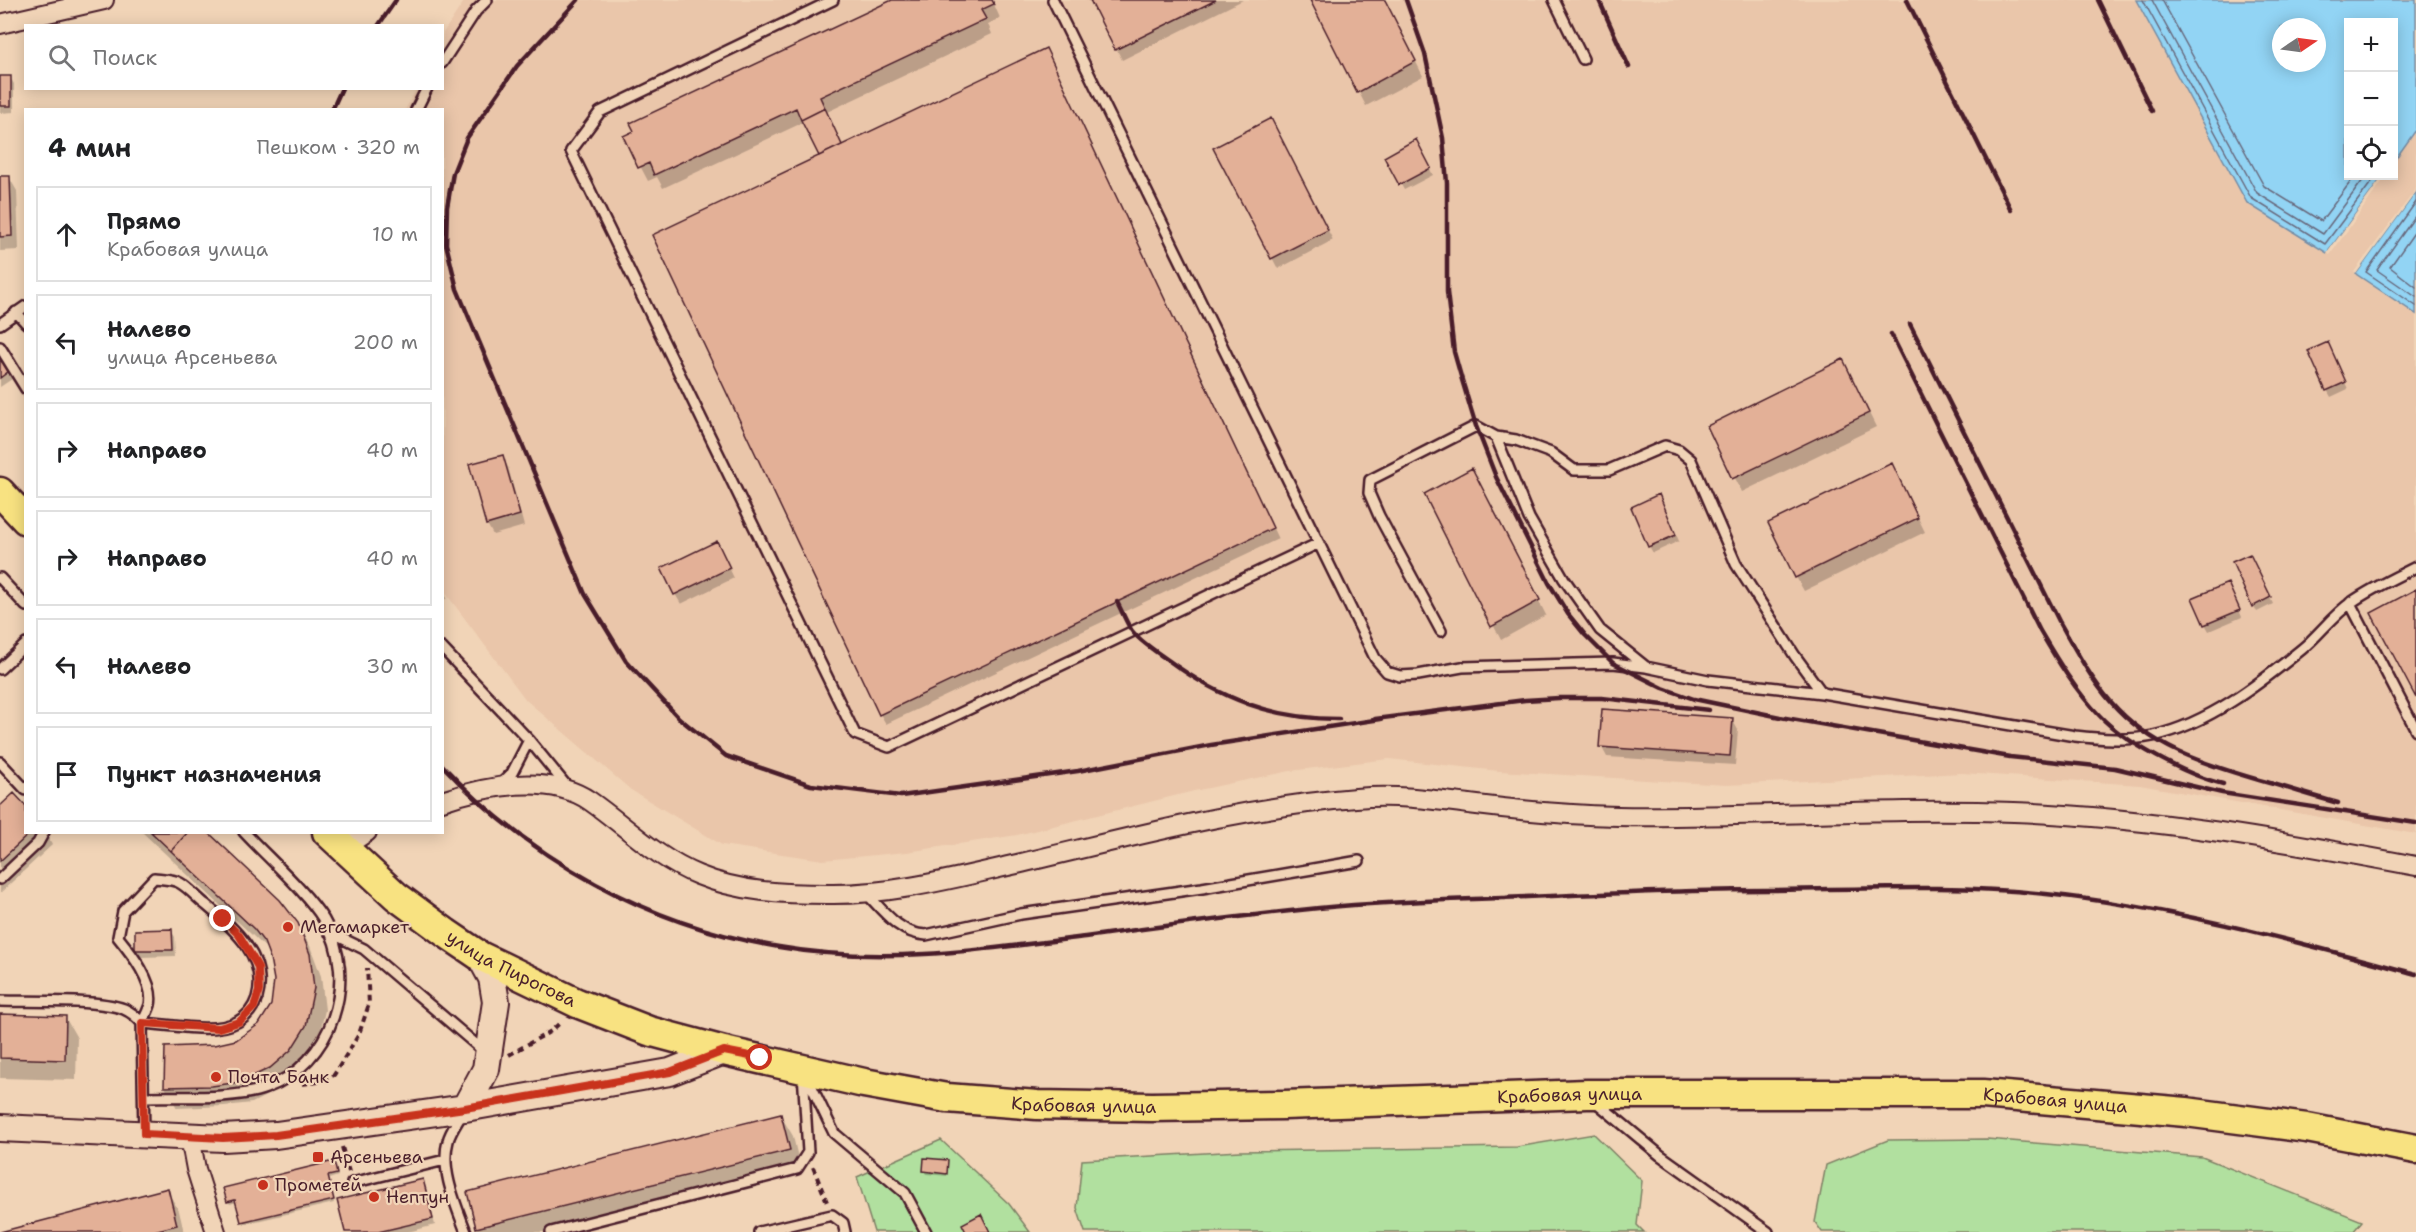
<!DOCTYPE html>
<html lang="ru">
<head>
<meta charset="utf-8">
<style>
  :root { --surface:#fff; --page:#f2f2f2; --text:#202124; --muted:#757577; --line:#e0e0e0 }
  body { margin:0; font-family:"Shantell Sans",sans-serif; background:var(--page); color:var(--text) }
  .controls { position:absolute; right:18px; top:18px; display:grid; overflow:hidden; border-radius:0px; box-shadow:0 3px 15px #0003 }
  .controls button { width:54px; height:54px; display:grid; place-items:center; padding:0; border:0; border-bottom:2px solid var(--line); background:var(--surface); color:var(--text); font:30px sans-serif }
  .compass { position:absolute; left:2272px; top:18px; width:54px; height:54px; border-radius:50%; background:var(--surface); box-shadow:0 3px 15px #0003; rotate:77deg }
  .stop { position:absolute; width:18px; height:18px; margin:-14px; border:4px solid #c8321e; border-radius:50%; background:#fff }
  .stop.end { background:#c8321e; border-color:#fff; box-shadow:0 2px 6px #0008 }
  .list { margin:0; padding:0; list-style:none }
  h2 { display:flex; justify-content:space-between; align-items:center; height:78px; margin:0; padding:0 24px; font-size:26px }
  h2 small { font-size:20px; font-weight:400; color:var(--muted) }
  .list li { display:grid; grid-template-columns:39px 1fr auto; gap:18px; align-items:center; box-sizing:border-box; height:96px; margin:0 12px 12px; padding:0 12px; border:2px solid var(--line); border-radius:0px }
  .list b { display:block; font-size:22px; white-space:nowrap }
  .list p { margin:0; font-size:20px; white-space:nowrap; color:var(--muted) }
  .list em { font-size:20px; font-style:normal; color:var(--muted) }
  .icon { flex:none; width:33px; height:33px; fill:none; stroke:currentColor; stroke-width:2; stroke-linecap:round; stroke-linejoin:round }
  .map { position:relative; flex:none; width:2416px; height:1232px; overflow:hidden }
  .search { position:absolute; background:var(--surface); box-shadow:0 3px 15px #0003; left:24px; top:24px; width:420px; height:66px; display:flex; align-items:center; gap:15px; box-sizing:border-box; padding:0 21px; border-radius:0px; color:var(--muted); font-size:22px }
  .panel { position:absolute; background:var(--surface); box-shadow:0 3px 15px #0003; left:24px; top:108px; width:420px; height:726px; border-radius:0px }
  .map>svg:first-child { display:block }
</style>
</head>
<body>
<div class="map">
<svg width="2416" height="1232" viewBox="0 0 2416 1232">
  <rect width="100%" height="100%" fill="#f1d4b7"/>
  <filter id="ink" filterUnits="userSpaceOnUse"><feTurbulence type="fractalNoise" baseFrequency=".0167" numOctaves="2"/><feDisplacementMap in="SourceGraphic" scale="12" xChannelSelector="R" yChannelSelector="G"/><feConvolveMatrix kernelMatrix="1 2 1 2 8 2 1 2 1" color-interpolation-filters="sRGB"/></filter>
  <g filter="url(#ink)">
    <path fill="#eac6aa" d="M 465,0 L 2136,0 L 2247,203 L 2327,253 L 2383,176 L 2394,176 L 2394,161 L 2416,130 L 2416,192 L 2356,274 L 2416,314 L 2416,834 L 2140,785 L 1962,773 L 1726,785 L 1499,771 L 1389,759 L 1290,771 L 1194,791 L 1017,835 L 907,852 L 823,860 L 722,845 L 631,790 L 526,700 L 444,591 L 443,592 L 442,110 L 405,110 L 416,89 L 442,88 L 443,33 Z"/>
    <path fill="#b1e09f" stroke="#7e8065" stroke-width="1.5" d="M 1594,1134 L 1642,1181 L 1637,1225 L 1644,1232 L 1085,1232 L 1077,1208 L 1082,1160 L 1240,1151 L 1517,1147 Z
      M 1987,1139 L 2202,1157 L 2362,1221 L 2353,1232 L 1822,1232 L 1815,1222 L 1826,1165 L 1888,1140 Z
      M 941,1140 L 1009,1204 L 1030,1232 L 874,1232 L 857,1177 Z"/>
    <path fill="#92d4f4" stroke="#758ca4" stroke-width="1.5" fill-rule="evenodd" d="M 2136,0 L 2416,0 L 2416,130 L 2394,161 L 2394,22 L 2348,22 L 2348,176 L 2383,176 L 2327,253 L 2247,203 ZM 2281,27 L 2317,27 L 2317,63 L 2281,63 Z
      M 2416,192 L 2416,314 L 2356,274 Z"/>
    <path fill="#f1d4b7" d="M 2383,176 L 2386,176 L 2330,255 L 2327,253 Z
      M 2416,189 L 2416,192 L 2356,274 L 2354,272 Z"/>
    <path fill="#0003" d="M 895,0 L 992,0 L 1000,18 L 988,24 L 992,34 L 827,112 L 842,146 L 1052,60 L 1278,539 L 886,724 L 880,714 L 821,157 L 804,122 L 663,188 L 657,177 L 648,181 L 625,137 Z
      M 1092,0 L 1243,0 L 1122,60 Z
      M 1311,0 L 1385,0 L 1423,76 L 1366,106 Z
      M 0,77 L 10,77 L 14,84 L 14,112 L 0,113 Z
      M 1276,130 L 1333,240 L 1278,269 L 1215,148 Z
      M 1415,141 L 1433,175 L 1404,190 L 1386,157 Z
      M 0,177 L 9,177 L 17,191 L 19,250 L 0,251 Z
      M 2331,350 L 2348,389 L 2331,397 L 2327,390 Z
      M 0,361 L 12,379 L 0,387 Z
      M 1843,361 L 1876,427 L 1742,492 L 1709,426 Z
      M 502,457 L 508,467 L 524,526 L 493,535 L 487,524 Z
      M 1899,479 L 1925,532 L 1804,591 L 1796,577 Z
      M 1479,484 L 1546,615 L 1501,640 L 1426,494 Z
      M 1662,503 L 1679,541 L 1653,553 L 1649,546 Z
      M 722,553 L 734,578 L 681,604 L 675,594 Z
      M 2253,562 L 2273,604 L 2257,612 L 2254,606 Z
      M 442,591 L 447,598 L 442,601 Z
      M 2231,591 L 2242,617 L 2209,631 L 2205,624 Z
      M 1732,719 L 1738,730 L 1735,765 L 1607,757 L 1601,746 Z
      M 0,808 L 26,832 L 45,832 L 52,845 L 0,893 Z
      M 142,832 L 206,832 L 297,924 L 310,946 L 321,976 L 325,1010 L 317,1047 L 302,1071 L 281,1088 L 252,1103 L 224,1106 L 177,1108 L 165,1087 L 214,1047 L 236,1041 L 260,1025 L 272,1005 L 275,980 L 272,957 L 268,950 Z
      M 171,930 L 175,937 L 176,956 L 141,957 L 137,950 Z
      M 0,1015 L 65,1017 L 77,1038 L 76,1080 L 0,1078 Z
      M 781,1116 L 793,1136 L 801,1171 L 554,1232 L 480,1232 L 477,1227 Z
      M 947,1161 L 947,1176 L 926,1174 L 924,1171 Z
      M 334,1163 L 338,1176 L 329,1179 L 334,1203 L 244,1224 L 237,1202 L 230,1204 L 228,1201 Z
      M 422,1181 L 426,1187 L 435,1225 L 408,1232 L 346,1232 Z
      M 167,1190 L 179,1211 L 184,1232 L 3,1232 Z"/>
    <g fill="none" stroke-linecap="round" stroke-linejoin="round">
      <path stroke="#67677b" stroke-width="1.5" d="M 2143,0 L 2251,198 L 2325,244 L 2376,176
        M 2152,0 L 2257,193 L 2323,234 L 2366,176
        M 2162,0 L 2264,186 L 2321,221 L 2355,176
        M 2416,202 L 2366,272 L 2416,306
        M 2416,215 L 2377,270 L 2416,297
        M 2416,230 L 2390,267 L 2416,287"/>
    </g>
    <path fill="#e3b097" stroke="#4a1f2b" stroke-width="1.5" d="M 892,0 L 992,0 L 994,4 L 981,10 L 986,19 L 820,97 L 825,108 L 801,120 L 796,108 L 654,175 L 649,163 L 638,168 L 623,136 L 634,131 L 630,123 Z
      M 1090,0 L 1216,0 L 1115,50 Z
      M 1310,0 L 1385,0 L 1416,61 L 1357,93 Z
      M 1046,48 L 1273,528 L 879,715 L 652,235 Z
      M 0,76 L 11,76 L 11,106 L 0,106 Z
      M 825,108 L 842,145 L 819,156 L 801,120 Z
      M 1271,118 L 1328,230 L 1271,259 L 1213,148 Z
      M 1416,139 L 1431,168 L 1399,185 L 1384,157 Z
      M 0,176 L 10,176 L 12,236 L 0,237 Z
      M 2328,342 L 2346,382 L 2326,391 L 2308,351 Z
      M 0,359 L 9,371 L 0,378 Z
      M 1843,359 L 1869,413 L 1732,479 L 1707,426 Z
      M 503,455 L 520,515 L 486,525 L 469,464 Z
      M 1892,463 L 1918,518 L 1795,578 L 1768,523 Z
      M 1472,468 L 1540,600 L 1491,627 L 1424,494 Z
      M 1659,494 L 1676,535 L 1648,547 L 1631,507 Z
      M 717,541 L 730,568 L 674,595 L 661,568 Z
      M 2250,554 L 2271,597 L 2252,607 L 2232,562 Z
      M 2228,583 L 2240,610 L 2204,625 L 2192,598 Z
      M 2416,589 L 2416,698 L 2371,613 Z
      M 1602,709 L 1733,718 L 1730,756 L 1599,747 Z
      M 14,793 L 26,806 L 26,832 L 31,832 L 0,861 L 0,806 Z
      M 151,832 L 188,832 L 171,851 Z
      M 188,832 L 208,832 L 280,900 L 298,923 L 310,954 L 314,988 L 306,1026 L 291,1050 L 270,1068 L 240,1082 L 212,1086 L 164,1087 L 165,1047 L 214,1045 L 236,1040 L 259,1024 L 271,1005 L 274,980 L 270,958 L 264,942 L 254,929 L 171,851 Z
      M 172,929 L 173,950 L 135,950 L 135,930 Z
      M 0,1014 L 66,1016 L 65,1060 L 0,1058 Z
      M 781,1114 L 790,1150 L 476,1228 L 467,1192 Z
      M 924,1158 L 948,1160 L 947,1174 L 923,1171 Z
      M 334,1161 L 337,1174 L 328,1176 L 334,1200 L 241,1222 L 235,1200 L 227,1202 L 223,1188 Z
      M 423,1179 L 433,1219 L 378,1232 L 345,1232 L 337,1200 Z
      M 168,1188 L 177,1225 L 150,1232 L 0,1232 Z
      M 981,1214 L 990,1232 L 966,1232 L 962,1224 Z"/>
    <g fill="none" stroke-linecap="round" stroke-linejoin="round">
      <defs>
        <path id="service" d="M 833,0 L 600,112 L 571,151 L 855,734 L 889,747 L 1319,543
          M 1053,0 L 1375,658 L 1387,672 L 1400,676 L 1418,675 L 1462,667 L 1613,663 L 1646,667 L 1708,680 L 1822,693 L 2075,736 C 2101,739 2127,741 2153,736 C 2208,724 2259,684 2302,649 C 2319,635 2333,615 2352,602 C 2372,588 2394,578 2416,567
          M 1554,0 L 1583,59
          M 442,63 L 476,11 L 487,0
          M 416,110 L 427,88
          M 16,312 L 26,323
          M 0,324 L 26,306
          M 0,347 L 26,389
          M 1496,437 L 1529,518 L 1564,579 L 1600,630 L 1646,667
          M 0,578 L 26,606
          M 2350,603 L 2416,730
          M 1441,631 L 1379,516 L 1369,493 L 1370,480 L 1476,426 L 1496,437 L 1516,440 L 1551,453 L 1574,470 L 1609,470 L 1665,446 L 1679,450 L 1691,460 L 1736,564 L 1795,656 L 1822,693
          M 442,648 L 529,740 L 569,789
          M 0,669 L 26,644
          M 0,762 L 26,790
          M 500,785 L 512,773 L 529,740
          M 154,878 C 162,879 173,879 180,883 C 189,888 197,898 205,904 C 232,927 269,957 257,998 C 254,1007 247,1017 237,1022 C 214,1035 169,1024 142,1023 C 145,1017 148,1011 150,1005 C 155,983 131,953 118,937 L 123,911 Z
          M 0,879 L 38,843 L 44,832
          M 867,894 C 884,912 900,934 926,935 L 1021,914 L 1202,888 L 1359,861
          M 329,932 L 364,949 L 486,1053
          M 0,1001 C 31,1002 97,999 124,1009 C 131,1012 137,1017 142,1023 L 144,1134
          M 807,1077 L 834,1133 L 905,1193 L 926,1232
          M 144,1097 C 178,1096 235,1100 266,1088 C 332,1064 360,980 324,920 C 305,890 269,859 244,832
          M 1595,1101 L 1660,1155 L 1768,1232
          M 463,1112 C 458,1121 450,1132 448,1141 C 440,1170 456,1205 466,1232
          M 352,1183 L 445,1160
          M 551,1232 L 797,1169 L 808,1152 L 803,1072
          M 759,1232 L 832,1215 L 843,1223 L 845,1232"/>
        <path id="minor" d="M 0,24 L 104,0
          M 442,801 C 485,786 549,773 590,801 C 626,826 656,858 698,875 C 739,892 784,894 828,894 C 892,895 955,878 1017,864 C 1129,838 1241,807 1356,798 C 1396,794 1437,800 1477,805 C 1524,811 1571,815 1618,816 C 1750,818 1882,807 2014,812 C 2150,817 2283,841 2416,866
          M 343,848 L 367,832
          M 190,1137 L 196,1169 L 216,1232"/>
        <path id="secondary" d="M 465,1108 L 486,1069 L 496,1002 L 492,978 L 480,956
          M 0,1128 L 223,1138 L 276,1135 L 465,1108 L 670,1072 L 724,1051"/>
        <g id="primary">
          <path d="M 0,492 L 26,520"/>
          <path id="s1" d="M 327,832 L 396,896 L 446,933 L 480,956 L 577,1003 L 649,1031 L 724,1051 L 864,1083 L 947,1098 L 1037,1105 L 1152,1107 L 1284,1105 L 1587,1094 L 1983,1094 L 2186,1112 L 2307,1128 L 2416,1149"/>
        </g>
      </defs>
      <use href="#service" stroke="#4a1f2b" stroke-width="14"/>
      <use href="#minor" stroke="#4a1f2b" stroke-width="22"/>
      <use href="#secondary" stroke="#4a1f2b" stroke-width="30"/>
      <use href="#primary" stroke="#4a1f2b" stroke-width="33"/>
      <path stroke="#4a1f2b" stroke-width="4" stroke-dasharray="6 4.5" stroke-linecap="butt" d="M 509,1055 L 551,1031 L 561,1022
        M 302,1084 L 318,1082 L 334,1075 L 359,1034 L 369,1004 L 367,968
        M 342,1147 L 349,1172
        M 813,1167 L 827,1202"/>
      <use href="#service" stroke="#f1d4b7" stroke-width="9"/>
      <use href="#minor" stroke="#f1d4b7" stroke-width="18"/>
      <use href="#secondary" stroke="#f1d4b7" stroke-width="26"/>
      <use href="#primary" stroke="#f8e281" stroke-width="28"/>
      <path stroke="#4a1f2b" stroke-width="4.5" d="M 578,0 L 517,66 L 467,138 L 453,173 L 447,207 L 446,244 L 457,289 L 585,594 L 626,661 L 679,718 L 726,756 L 811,785 L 901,796 L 1078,771 L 1211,745 L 1381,719
        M 1406,0 L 1425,54 L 1443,138 L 1447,183 L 1447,292 L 1454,352 L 1462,380 L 1476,426 L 1496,477 L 1549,583 L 1568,614 L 1585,635 L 1613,663 L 1663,688 L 1694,699 L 1780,717 L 2010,757 L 2115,768 L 2222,793 L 2416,823
        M 1599,0 L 1629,67
        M 1907,0 L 2011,210
        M 2098,0 L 2152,111
        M 378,26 L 396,0
        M 332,110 L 342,88
        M 1910,324 L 2059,621 C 2075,649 2090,678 2111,702 C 2151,748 2204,764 2259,780 C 2285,787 2312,796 2338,803
        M 1891,334 L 2040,631 C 2057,660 2075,690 2099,715 C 2125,743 2186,775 2223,784
        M 1117,602 C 1122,611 1126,622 1132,631 C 1141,642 1156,652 1168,660 C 1221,699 1273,719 1339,719
        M 1375,719 L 1525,700 L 1559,698 L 1602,698 L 1709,710
        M 442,765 C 531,860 650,926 779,947 C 880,965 984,950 1085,937 C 1162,926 1241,916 1319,908 C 1380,902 1441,900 1503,898 C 1592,894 1680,890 1769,890 C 1861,889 1955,884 2046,894 C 2172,907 2294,941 2416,974"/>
    </g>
  </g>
  <g fill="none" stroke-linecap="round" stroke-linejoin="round" filter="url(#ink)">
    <path stroke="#c8321e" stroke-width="8" d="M 223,919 L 239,935 L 258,967 L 259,991 L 254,1007 L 239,1022 L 219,1028 L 142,1023 L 144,1134 L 223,1138 L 276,1135 L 465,1108 L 670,1072 L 724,1051 L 760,1058"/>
  </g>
  <g fill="#c8321e" stroke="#f1d4b7" stroke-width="2">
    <circle cx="288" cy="927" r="6"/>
    <circle cx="216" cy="1077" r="6"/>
    <rect x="312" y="1151" width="12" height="12" rx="3"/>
    <circle cx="263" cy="1185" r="6"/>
    <circle cx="374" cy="1197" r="6"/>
  </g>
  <g text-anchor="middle" stroke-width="4.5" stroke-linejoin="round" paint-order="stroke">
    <g font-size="18" fill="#4a1f2b" stroke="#f1d4b7" text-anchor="start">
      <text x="300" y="933">Мегамаркет</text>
      <text x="228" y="1083">Почта Банк</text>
      <text x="330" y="1163">Арсеньева</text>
      <text x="275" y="1191">Прометей</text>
      <text x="386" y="1203">Нептун</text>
    </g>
    <g font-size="18" fill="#4a1f2b" stroke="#f1d4b7">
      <text dy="6" stroke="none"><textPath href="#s1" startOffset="231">улица Пирогова</textPath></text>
      <text dy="6" stroke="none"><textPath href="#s1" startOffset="1311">Крабовая улица</textPath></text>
      <text dy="6" stroke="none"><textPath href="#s1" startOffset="1797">Крабовая улица</textPath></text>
      <text dy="6" stroke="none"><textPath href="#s1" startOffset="825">Крабовая улица</textPath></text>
    </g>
  </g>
</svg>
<div class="controls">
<button>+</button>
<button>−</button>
<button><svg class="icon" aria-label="locate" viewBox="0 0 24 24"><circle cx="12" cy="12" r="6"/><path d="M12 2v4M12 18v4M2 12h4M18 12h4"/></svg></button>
</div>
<svg class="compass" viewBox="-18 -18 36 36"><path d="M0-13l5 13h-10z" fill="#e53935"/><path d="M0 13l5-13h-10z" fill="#757577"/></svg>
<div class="stop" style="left:760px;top:1058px"></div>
<div class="stop end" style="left:223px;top:919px"></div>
<div class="search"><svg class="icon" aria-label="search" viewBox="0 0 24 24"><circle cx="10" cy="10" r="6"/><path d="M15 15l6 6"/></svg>Поиск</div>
<section class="panel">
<h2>4 мин<small>Пешком · 320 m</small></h2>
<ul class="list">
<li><svg class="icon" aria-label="ahead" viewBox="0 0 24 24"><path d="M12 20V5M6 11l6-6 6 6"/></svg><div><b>Прямо</b><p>Крабовая улица</p></div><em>10 m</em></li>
<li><svg class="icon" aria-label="left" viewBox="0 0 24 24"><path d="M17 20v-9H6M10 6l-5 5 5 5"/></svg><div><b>Налево</b><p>улица Арсеньева</p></div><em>200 m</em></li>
<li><svg class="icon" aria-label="right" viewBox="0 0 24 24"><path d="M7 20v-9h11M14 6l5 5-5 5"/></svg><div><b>Направо</b></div><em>40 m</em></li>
<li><svg class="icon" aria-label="right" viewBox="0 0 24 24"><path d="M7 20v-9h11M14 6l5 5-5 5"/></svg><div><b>Направо</b></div><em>40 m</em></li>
<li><svg class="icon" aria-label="left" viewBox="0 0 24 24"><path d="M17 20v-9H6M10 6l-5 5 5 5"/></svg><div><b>Налево</b></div><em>30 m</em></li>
<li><svg class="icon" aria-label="arrive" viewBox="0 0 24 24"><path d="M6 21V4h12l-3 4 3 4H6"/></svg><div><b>Пункт назначения</b></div></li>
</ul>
</section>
</div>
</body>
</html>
